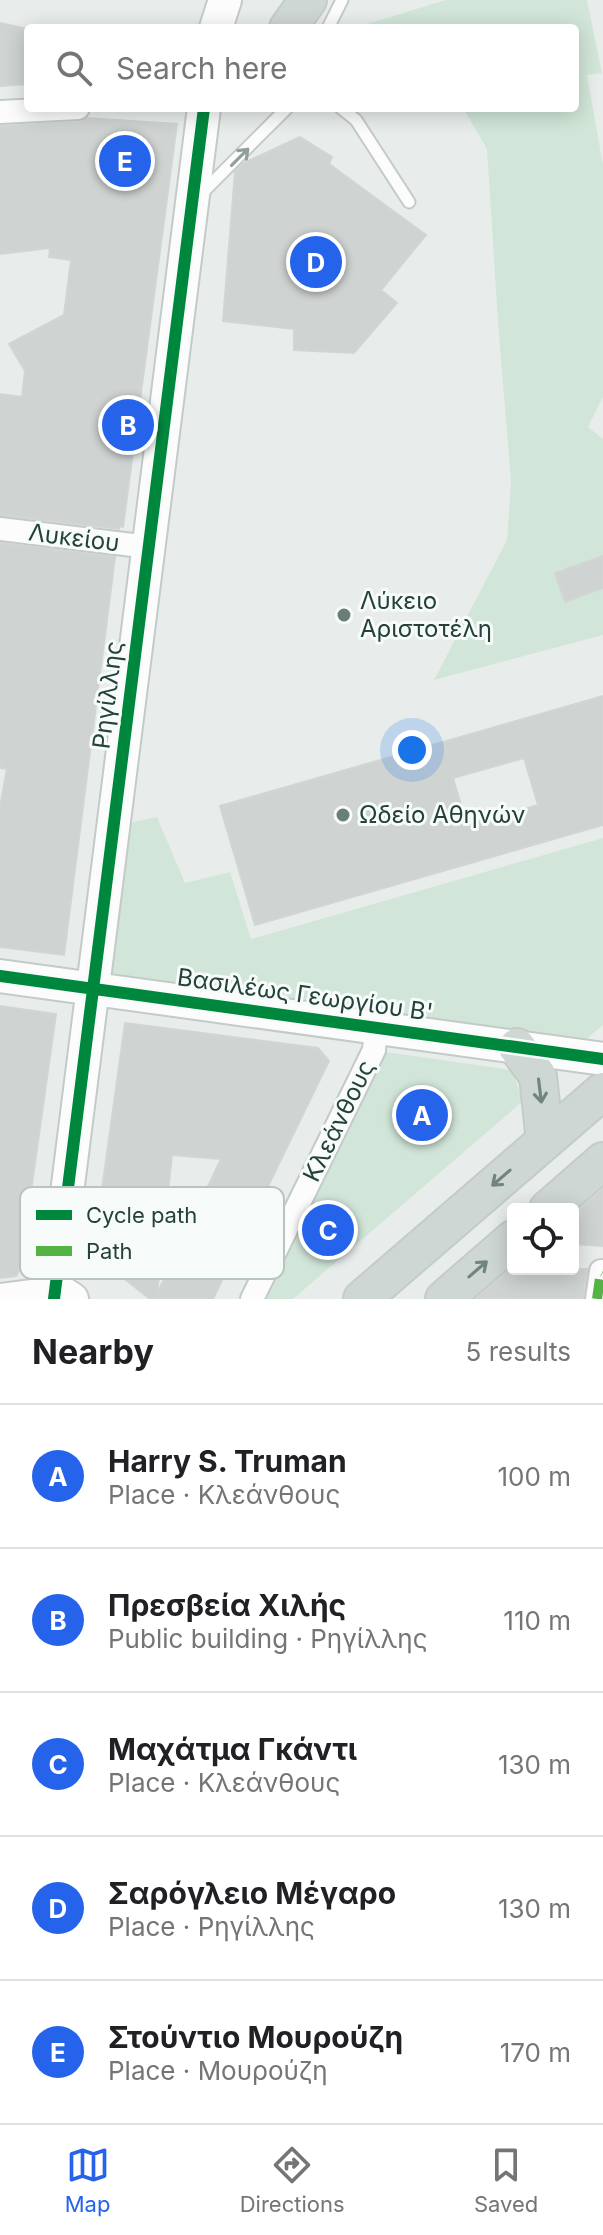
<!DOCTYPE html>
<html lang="en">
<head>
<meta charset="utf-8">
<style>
  :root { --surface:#fff; --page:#f2f2f2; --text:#202124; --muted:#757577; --line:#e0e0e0; --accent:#2563eb }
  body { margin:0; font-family:Inter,sans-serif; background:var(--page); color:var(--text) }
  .controls { position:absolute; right:24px; bottom:24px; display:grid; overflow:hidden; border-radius:8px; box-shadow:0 4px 20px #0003 }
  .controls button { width:72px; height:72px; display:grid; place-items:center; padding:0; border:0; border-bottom:2px solid var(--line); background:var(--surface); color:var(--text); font:40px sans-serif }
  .you { position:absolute; left:412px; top:750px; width:28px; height:28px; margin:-20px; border:6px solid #fff; border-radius:50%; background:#1a73e8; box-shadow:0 0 0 12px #1a73e833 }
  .badge { display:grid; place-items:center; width:52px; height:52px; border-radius:50%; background:var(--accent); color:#fff; font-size:26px; font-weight:700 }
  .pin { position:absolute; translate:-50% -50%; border:4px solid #fff; box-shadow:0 2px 8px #0006 }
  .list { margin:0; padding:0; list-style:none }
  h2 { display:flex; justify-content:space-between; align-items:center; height:104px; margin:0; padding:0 32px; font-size:34px }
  h2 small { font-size:26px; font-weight:400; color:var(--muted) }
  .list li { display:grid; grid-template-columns:52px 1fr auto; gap:24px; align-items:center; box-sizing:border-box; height:144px; padding:0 32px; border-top:2px solid var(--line) }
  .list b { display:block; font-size:30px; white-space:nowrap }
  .list p { margin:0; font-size:26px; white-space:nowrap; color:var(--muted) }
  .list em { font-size:26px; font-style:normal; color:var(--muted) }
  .icon { flex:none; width:44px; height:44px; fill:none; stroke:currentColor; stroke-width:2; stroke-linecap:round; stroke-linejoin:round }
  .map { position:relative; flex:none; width:603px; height:1299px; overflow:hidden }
  .search { position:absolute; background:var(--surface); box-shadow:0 4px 20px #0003; left:24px; right:24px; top:24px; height:88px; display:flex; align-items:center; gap:20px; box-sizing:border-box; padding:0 28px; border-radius:8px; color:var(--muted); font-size:30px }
  .sheet { height:824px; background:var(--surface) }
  nav { display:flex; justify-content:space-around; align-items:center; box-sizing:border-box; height:112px; border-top:2px solid var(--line); background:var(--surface); font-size:22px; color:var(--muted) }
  nav a { display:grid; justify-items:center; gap:4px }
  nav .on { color:var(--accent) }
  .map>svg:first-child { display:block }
</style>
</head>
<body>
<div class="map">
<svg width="603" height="1299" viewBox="0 0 603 1299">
  <rect width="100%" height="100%" fill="#e8edeb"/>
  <path fill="#d1e6d8" d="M 446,0 L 587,0 L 602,73 L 587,75 L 603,165 L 603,397 L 588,427 L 603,439 L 603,635 L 434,680 L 507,540 L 511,482 L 498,322 L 487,149 L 463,108 L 575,108 L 575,28 L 354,28 Z
    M 157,817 L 185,883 L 230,872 L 251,939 L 603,838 L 603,1025 L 582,1043 L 102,982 L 123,824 Z
    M 386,1052 L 512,1070 L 523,1101 L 293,1299 L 258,1299 L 255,1297 Z"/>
  <path fill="#cfd4d2" stroke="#d1d6d4" stroke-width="2" fill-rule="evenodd" d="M 0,23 L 28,29 L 28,84 L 0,86 Z
    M 87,118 L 177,124 L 123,527 L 119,526 L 119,529 L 0,515 L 0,394 L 22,397 L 25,371 L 9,344 L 64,315 L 71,260 L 49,257 L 50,248 L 0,254 L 0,126 L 79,122 Z
    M 300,137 L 332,157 L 329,164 L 426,235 L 381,290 L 397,303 L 354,353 L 294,350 L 294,329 L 223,321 L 235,172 L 244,163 Z
    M 0,543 L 115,557 L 64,955 L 0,947 L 0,807 L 7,769 L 0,768 Z
    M 603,556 L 603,588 L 565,602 L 555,573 Z
    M 603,696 L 603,825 L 255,925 L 220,806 ZM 524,758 L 538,805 L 467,825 L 453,778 Z
    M 0,1006 L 56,1014 L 20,1269 L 16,1276 L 0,1278 Z
    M 125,1023 L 318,1048 L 329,1061 L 213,1299 L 150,1299 L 93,1254 ZM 172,1155 L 221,1159 L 157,1294 Z
    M 603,1189 L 603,1246 L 573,1244 L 573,1215 Z
    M 510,1269 L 587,1269 L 583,1299 L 476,1299 Z"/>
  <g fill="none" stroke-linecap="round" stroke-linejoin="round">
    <defs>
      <path id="lane" d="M 328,28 L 342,0
        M 341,108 L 356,120 L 409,202
        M 200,195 L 287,108"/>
      <path id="street" d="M 0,112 L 78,108
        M 0,529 L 149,547
        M 0,1295 L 55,1288 L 54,1299
        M 252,1299 L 374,1050 L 376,1028
        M 597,1299 L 601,1271 L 603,1272"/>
      <path id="secondary" d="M 216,28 L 225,0
        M 0,976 L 603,1059
        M 72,1299 L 55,1288 L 204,108"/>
      <path id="primary" d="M 288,28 L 308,0
        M 517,1047 L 538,1076 L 545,1141
        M 548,1209 L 603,1161
        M 362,1299 L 603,1091
        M 444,1299 L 513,1239"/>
    </defs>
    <use href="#lane" stroke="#c5cac8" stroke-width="15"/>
    <use href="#street" stroke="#c5cac8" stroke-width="26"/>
    <use href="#secondary" stroke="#c3cbc8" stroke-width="36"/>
    <use href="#primary" stroke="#c3ccc9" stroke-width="40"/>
    <use href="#lane" stroke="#fcfcfc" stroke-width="11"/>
    <use href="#street" stroke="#fcfcfc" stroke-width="22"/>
    <use href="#secondary" stroke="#fcfcfc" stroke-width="32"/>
    <use href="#primary" stroke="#cfd7d5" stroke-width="36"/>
    <path stroke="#55b346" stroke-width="10" stroke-dasharray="20 10" stroke-linecap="butt" d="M 597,1299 L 601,1271 L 603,1272"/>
    <defs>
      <path id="cycleway" d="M 0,976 L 603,1059
        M 54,1299 L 204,108"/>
    </defs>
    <use href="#cycleway" stroke="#f7fbf9" stroke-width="17"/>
    <use href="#cycleway" stroke="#00873e" stroke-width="12"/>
  </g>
  <defs><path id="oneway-shaft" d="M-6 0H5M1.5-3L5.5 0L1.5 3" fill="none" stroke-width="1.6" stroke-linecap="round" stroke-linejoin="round" transform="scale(2)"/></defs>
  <use stroke="#909f9b" href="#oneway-shaft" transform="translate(240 157) rotate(-45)"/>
  <g stroke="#718580">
    <use href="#oneway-shaft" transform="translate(540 1091) rotate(83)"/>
    <use href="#oneway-shaft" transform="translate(501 1178) rotate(139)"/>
    <use href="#oneway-shaft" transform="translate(478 1269) rotate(-41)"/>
  </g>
  <g fill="#697e78" stroke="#f7fbf9" stroke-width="3">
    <circle cx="344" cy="615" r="8"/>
    <circle cx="343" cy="815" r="8"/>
  </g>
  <g text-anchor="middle" stroke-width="6" stroke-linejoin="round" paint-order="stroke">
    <g font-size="24" fill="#24423a" stroke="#f7fbf9">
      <text transform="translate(74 538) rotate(7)" y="8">Λυκείου</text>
      <text transform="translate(108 695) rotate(-83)" y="8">Ρηγίλλης</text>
      <text transform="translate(305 995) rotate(8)" y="8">Βασιλέως Γεωργίου Β'</text>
      <text transform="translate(339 1121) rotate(-64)" y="8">Κλεάνθους</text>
    </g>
    <g font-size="24" fill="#24423a" stroke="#f7fbf9" text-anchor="start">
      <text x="360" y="609">Λύκειο<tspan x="360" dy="28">Αριστοτέλη</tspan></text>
      <text x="359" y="823">Ωδείο Αθηνών</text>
    </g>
  </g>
  <rect x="20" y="1187" width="264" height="92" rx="12" fill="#f7fbf9" stroke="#b8c4c0" stroke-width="2"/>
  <rect x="36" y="1210" width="36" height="10" fill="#00873e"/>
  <rect x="36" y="1246" width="36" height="10" fill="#55b346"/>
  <g font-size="22" fill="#24423a">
    <text x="86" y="1223">Cycle path</text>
    <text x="86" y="1259">Path</text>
  </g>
</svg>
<div class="controls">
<button><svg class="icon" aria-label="locate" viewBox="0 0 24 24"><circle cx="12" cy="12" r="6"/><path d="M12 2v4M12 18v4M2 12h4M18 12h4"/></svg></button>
</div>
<div class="you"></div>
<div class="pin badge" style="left:422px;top:1115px">A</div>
<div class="pin badge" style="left:128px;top:425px">B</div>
<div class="pin badge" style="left:328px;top:1230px">C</div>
<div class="pin badge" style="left:316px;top:262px">D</div>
<div class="pin badge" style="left:125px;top:161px">E</div>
<div class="search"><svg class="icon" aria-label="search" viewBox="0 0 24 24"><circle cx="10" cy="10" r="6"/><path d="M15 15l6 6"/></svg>Search here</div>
</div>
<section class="sheet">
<h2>Nearby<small>5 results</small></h2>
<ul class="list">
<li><span class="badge">A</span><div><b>Harry S. Truman</b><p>Place · Κλεάνθους</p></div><em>100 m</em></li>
<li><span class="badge">B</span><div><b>Πρεσβεία Χιλής</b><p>Public building · Ρηγίλλης</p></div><em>110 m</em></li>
<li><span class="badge">C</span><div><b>Μαχάτμα Γκάντι</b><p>Place · Κλεάνθους</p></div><em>130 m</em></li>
<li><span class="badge">D</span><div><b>Σαρόγλειο Μέγαρο</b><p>Place · Ρηγίλλης</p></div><em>130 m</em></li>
<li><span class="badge">E</span><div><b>Στούντιο Μουρούζη</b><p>Place · Μουρούζη</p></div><em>170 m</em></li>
</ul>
</section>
<nav>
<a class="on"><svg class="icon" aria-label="map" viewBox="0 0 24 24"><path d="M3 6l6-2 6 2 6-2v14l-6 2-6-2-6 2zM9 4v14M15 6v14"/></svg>Map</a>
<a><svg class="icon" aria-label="directions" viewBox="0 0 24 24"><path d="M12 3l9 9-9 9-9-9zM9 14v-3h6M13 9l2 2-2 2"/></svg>Directions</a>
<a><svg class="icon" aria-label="saved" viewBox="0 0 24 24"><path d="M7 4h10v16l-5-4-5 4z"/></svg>Saved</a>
</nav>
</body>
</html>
